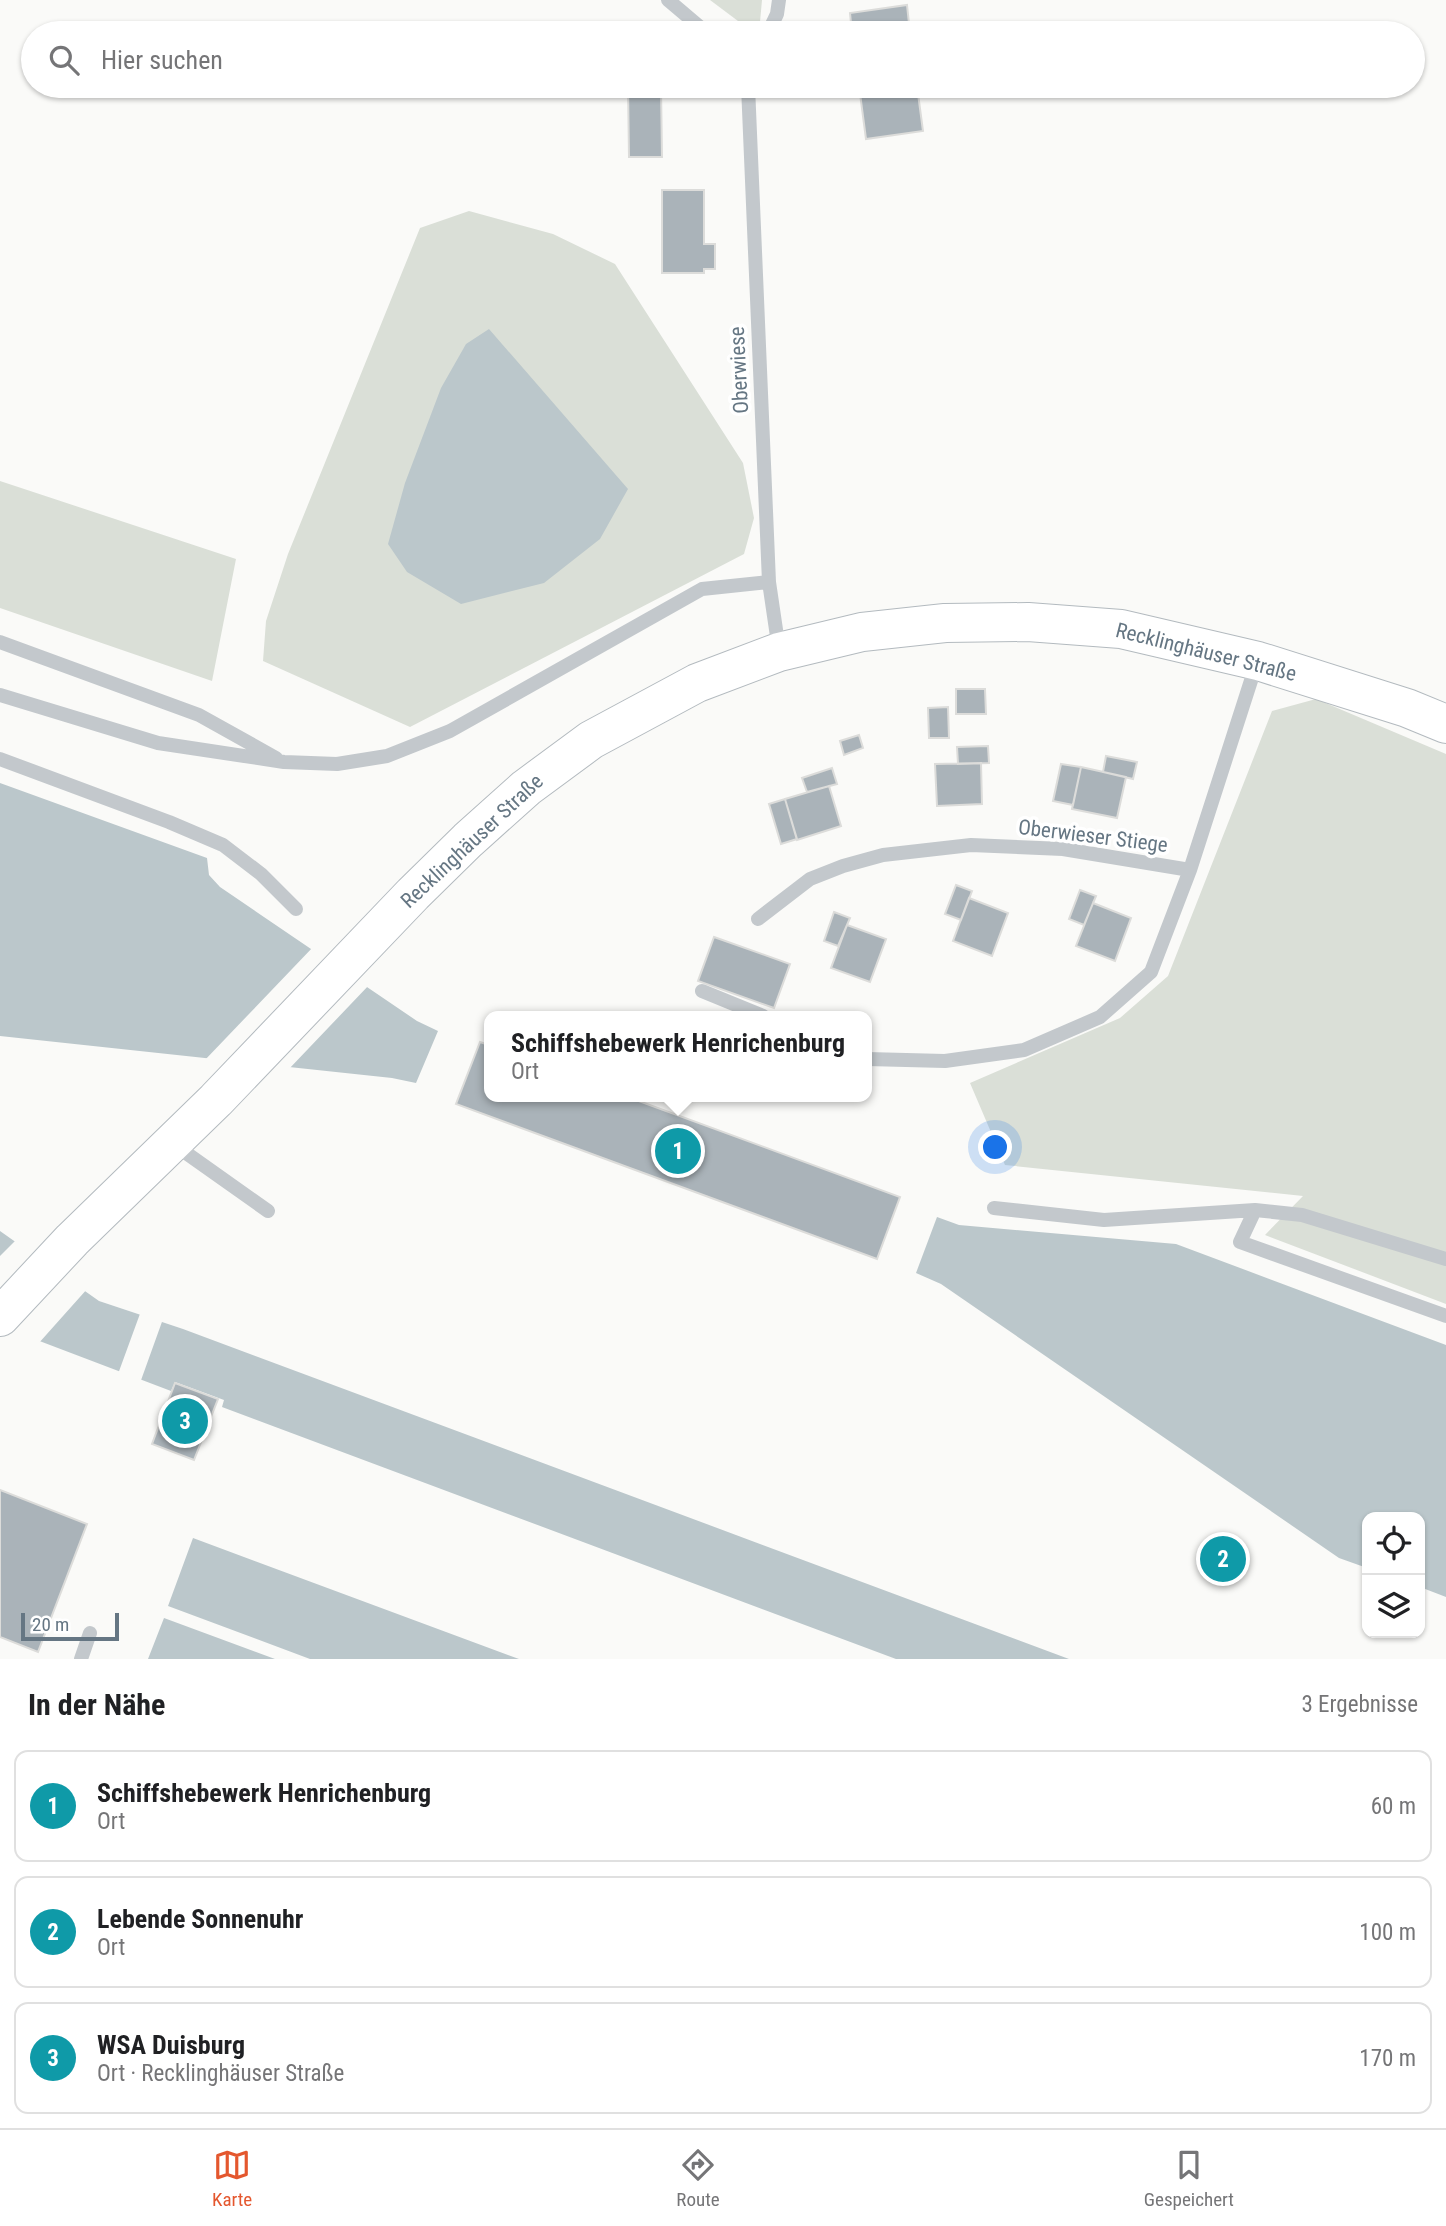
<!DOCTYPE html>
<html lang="de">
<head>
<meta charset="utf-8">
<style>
  :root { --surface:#fff; --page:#f6f6f6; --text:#202124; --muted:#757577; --line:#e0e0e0; --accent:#e4572e }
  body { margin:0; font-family:"Roboto Condensed",sans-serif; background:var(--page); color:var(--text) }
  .controls { position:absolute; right:21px; bottom:21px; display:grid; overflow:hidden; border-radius:14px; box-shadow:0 2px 5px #0004 }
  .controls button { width:63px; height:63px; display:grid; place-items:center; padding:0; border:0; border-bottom:2px solid var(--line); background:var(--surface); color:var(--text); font:35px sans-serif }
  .scale { position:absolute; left:21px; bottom:18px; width:98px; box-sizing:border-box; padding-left:7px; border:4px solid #657683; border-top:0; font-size:19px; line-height:24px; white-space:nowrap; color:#657683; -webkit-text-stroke:5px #fff; paint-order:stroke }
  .you { position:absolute; left:996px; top:1148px; width:24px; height:24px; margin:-18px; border:5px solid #fff; border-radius:50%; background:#1a73e8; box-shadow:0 0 0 10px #1a73e833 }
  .badge { display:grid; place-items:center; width:46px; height:46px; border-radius:50%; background:var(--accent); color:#fff; font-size:23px; font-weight:700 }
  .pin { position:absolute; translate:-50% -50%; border:4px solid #fff; box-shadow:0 2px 7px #0006 }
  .popup { position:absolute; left:484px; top:1011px; width:388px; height:91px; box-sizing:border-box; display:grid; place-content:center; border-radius:14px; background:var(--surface); filter:drop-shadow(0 2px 5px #0005); font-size:23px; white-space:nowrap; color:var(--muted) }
  .popup b { font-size:26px; color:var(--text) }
  .popup::after { content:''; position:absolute; left:50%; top:100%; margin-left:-14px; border:14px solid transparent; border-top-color:var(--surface) }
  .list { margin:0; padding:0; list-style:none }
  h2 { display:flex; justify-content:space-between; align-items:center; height:91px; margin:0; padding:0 28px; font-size:30px }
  h2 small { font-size:23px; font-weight:400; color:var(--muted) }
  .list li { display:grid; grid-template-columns:46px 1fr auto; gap:21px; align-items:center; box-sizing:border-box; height:112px; margin:0 14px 14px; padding:0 14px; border:2px solid var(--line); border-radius:14px }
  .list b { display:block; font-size:26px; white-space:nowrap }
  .list p { margin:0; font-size:23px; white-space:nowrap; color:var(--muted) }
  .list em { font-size:23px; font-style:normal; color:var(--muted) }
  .icon { flex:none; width:38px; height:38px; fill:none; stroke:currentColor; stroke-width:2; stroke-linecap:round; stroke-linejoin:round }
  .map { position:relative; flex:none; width:1446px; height:1659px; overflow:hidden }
  .search { position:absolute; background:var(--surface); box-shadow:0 2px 5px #0004; left:21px; right:21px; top:21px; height:77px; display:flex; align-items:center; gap:18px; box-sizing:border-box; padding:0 24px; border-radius:38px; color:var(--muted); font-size:26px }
  .sheet { height:469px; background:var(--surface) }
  nav { display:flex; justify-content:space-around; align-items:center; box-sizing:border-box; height:98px; border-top:2px solid var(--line); background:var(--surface); font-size:19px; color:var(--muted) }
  nav a { display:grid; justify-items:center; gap:4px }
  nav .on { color:var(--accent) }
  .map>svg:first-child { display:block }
</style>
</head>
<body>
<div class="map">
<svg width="1446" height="1659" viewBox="0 0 1446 1659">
  <rect width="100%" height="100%" fill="#fafaf8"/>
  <path fill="#dadfd7" d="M 710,0 L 762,0 L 759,33 L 754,33 Z
    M 469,211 L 553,234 L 615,264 L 743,463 L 754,518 L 744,554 L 410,727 L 263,661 L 266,621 L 288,554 L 420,228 Z
    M 0,481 L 236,559 L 212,681 L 0,608 Z
    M 1316,699 L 1446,754 L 1446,1304 L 1265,1235 L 1303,1196 L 1005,1165 L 970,1083 L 1120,1018 L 1168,976 L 1272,711 Z"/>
  <path fill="#bbc7cb" d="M 489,329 L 628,489 L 600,539 L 544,583 L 461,604 L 407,572 L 388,544 L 405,483 L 441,388 L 466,344 Z
    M 0,783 L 207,858 L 209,875 L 220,887 L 417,1021 L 438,1031 L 416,1083 L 392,1078 L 0,1036 Z
    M 937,1217 L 959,1225 L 1176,1244 L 1446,1345 L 1446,1597 L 1420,1587 L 1420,1517 L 1367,1517 L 1367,1568 L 1339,1558 L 941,1284 L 916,1273 Z
    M 0,1231 L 99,1301 L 183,1329 L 1069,1659 L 896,1659 L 222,1407 L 224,1400 L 175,1382 L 171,1391 L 0,1326 Z
    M 193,1538 L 519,1659 L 310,1659 L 168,1606 Z
    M 164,1618 L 275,1659 L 148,1659 Z"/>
  <path fill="#fafaf8" d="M 314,946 L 370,984 L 288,1070 L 204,1061 Z
    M 17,1239 L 88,1288 L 38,1344 L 0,1330 L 0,1256 Z
    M 141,1311 L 163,1319 L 140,1383 L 118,1374 Z"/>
  <path fill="#aab3b9" stroke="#dcdcda" stroke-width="2" d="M 907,5 L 910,33 L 852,33 L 850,13 Z
    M 628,86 L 661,86 L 662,157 L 629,157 Z
    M 859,86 L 917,86 L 923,131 L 866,139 Z
    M 662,190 L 704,190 L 704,244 L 715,244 L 715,269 L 704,269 L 704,273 L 662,273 Z
    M 956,689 L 985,689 L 986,714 L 956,714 Z
    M 948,707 L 949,738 L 929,738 L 928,708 Z
    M 859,735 L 863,748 L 844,755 L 840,741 Z
    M 988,746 L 989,763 L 958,764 L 957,747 Z
    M 1106,756 L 1137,762 L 1133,779 L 1103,772 Z
    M 981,763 L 982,804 L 937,806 L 935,764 Z
    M 1061,764 L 1081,767 L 1073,805 L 1053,801 Z
    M 1081,767 L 1126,777 L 1117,818 L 1072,809 Z
    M 832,768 L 837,784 L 807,792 L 802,778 Z
    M 829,786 L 841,826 L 797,840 L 785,799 Z
    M 785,799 L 797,839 L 781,844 L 769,804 Z
    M 956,885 L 972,891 L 961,920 L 945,914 Z
    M 1080,890 L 1096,896 L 1084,925 L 1069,919 Z
    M 969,898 L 1008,913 L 992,956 L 953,941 Z
    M 1093,903 L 1131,918 L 1115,961 L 1076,946 Z
    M 834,912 L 850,918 L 838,946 L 824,941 Z
    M 847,925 L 886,939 L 870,982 L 831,968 Z
    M 714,937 L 790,964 L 774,1008 L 698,981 Z
    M 480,1042 L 489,1045 L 489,1097 L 628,1097 L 900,1197 L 877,1259 L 456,1104 Z
    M 175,1383 L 218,1399 L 194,1460 L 152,1444 Z
    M 0,1490 L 87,1524 L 38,1652 L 0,1637 Z"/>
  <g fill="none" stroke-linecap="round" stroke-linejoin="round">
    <defs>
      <path id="secondary" d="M 0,1317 L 72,1240 L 216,1100 L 413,894 L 468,840 L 526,788 L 591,740 L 697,683 L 779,652 L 862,632 L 945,623 L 1028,622 L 1121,629 L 1258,661 L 1407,708 L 1446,724"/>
    </defs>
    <use href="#secondary" stroke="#b3babf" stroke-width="40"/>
    <path stroke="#c3c8cc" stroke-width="14" d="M 668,0 L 707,33
      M 768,33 L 777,14 L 779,0
      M 748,86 L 769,582 L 779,650
      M 0,642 L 199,715 L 276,758
      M 0,695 L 158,743 L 284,762 L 337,764 L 387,756 L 450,731 L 702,589 L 769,582
      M 0,759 L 169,822 L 223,845 L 261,874 L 296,909
      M 758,919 L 810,879 L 843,866 L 883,855 L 971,845 L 1063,849 L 1190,870 L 1257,662
      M 702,991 L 763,1016
      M 867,1059 L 945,1061 L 1024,1050 L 1100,1017 L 1151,972 L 1190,870
      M 172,1143 L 268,1211
      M 994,1208 L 1104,1220 L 1255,1210
      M 1446,1259 L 1302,1215 L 1255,1210 L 1240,1242 L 1446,1316
      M 81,1659 L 90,1633"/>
    <use href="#secondary" stroke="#fff" stroke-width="38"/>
  </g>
  <g text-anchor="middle" stroke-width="7" stroke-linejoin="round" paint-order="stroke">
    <g font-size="21" fill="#657683" stroke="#fff">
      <text transform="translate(739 370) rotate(-93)" y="7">Oberwiese</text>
      <text transform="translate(1206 652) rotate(14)" y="7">Recklinghäuser Straße</text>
      <text transform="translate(1093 836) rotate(7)" y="7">Oberwieser Stiege</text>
      <text transform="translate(472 841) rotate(-43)" y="7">Recklinghäuser Straße</text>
    </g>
  </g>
</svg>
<div class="controls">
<button><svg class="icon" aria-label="locate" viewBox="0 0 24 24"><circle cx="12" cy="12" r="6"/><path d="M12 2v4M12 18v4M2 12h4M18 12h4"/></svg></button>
<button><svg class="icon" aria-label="layers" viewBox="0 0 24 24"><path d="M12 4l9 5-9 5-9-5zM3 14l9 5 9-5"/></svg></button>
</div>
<div class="scale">20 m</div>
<div class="you"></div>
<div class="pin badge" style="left:678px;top:1151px;background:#0f9aa8">1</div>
<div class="popup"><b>Schiffshebewerk Henrichenburg</b>Ort</div>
<div class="pin badge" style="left:1223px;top:1559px;background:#0f9aa8">2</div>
<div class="pin badge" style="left:185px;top:1421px;background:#0f9aa8">3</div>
<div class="search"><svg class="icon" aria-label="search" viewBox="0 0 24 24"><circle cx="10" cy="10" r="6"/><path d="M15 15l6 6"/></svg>Hier suchen</div>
</div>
<section class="sheet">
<h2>In der Nähe<small>3 Ergebnisse</small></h2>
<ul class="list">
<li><span class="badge" style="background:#0f9aa8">1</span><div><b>Schiffshebewerk Henrichenburg</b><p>Ort</p></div><em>60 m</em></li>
<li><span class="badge" style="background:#0f9aa8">2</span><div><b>Lebende Sonnenuhr</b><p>Ort</p></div><em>100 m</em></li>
<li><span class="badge" style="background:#0f9aa8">3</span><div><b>WSA Duisburg</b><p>Ort · Recklinghäuser Straße</p></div><em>170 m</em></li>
</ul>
</section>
<nav>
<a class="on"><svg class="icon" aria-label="map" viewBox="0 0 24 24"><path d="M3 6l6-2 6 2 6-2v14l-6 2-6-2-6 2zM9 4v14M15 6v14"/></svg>Karte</a>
<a><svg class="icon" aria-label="directions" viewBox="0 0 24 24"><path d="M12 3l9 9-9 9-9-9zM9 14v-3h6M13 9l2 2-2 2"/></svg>Route</a>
<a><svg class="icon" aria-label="saved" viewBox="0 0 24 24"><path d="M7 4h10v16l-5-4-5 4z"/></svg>Gespeichert</a>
</nav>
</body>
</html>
